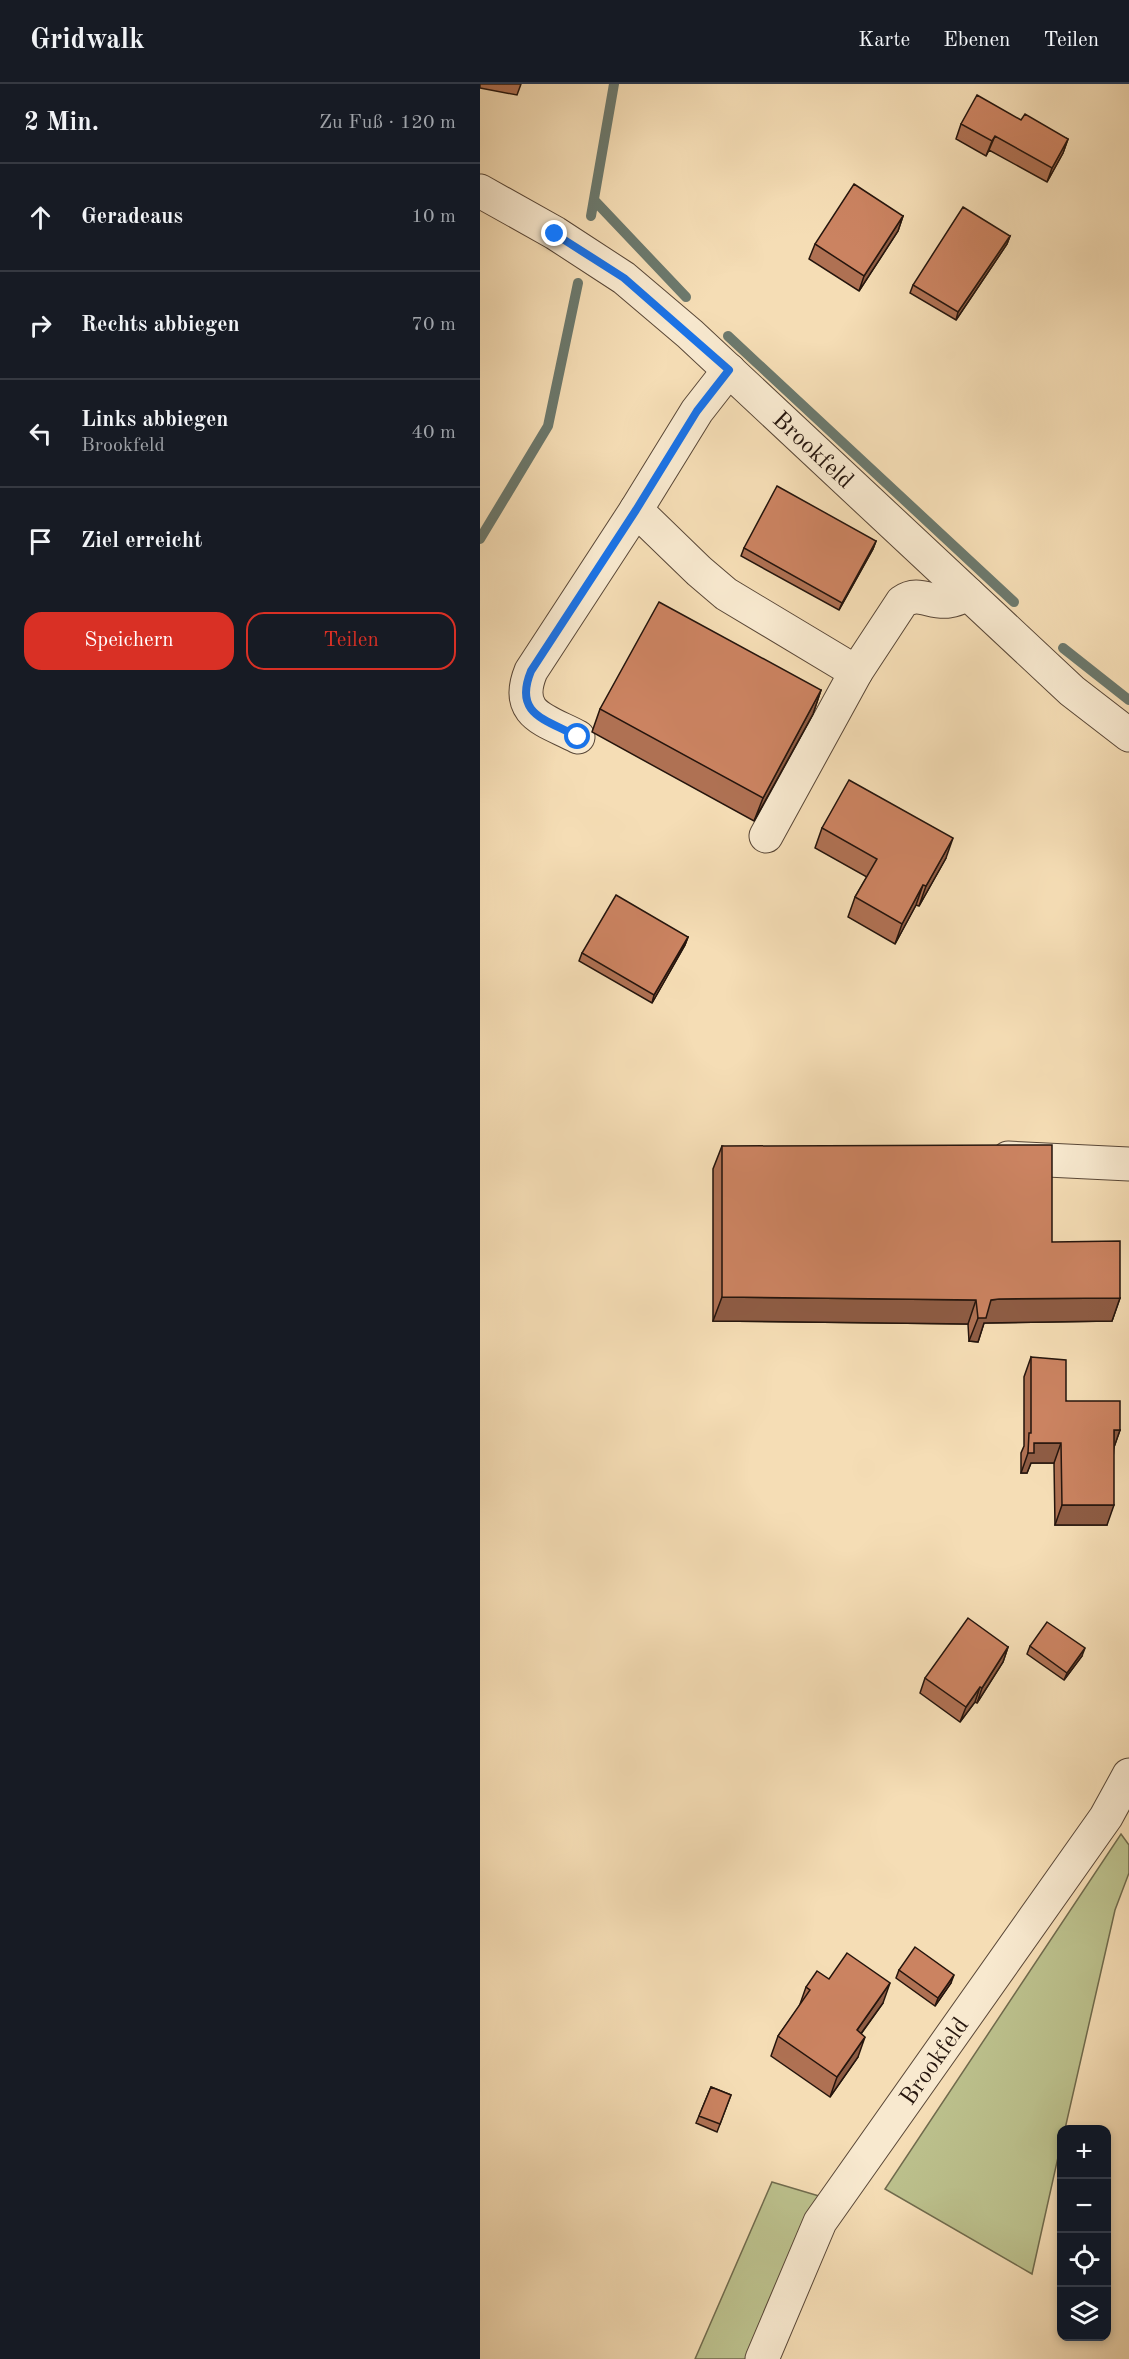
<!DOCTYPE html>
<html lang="de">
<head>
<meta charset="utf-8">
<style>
  :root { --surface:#171b24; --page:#20242c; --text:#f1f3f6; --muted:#9ea1a6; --line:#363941; --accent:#d93025 }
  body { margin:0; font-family:"Old Standard TT",serif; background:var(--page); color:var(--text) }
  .controls { position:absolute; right:18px; bottom:18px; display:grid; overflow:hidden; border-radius:12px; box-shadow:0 3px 9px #0003 }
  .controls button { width:54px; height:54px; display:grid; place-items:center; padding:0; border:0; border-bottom:2px solid var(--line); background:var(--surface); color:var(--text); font:30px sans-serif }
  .stop { position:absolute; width:18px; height:18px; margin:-14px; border:4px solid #1a73e8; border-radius:50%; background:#fff }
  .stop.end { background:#1a73e8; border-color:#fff; box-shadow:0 2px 6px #0008 }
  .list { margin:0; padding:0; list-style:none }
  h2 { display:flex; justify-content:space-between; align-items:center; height:78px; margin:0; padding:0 24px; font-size:26px }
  h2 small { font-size:20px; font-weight:400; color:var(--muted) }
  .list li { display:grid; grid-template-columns:39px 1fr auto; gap:18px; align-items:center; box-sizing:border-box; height:108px; padding:0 24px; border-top:2px solid var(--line) }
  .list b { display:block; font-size:22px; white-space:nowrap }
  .list p { margin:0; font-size:20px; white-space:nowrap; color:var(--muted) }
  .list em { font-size:20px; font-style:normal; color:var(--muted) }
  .actions { display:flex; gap:12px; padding:18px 24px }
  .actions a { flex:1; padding:14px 0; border:2px solid var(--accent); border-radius:18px; text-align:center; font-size:21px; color:var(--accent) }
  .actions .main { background:var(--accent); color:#fff }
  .icon { flex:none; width:33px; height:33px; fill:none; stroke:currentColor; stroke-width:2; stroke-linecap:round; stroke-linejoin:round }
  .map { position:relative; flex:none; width:649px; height:2275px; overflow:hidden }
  header { display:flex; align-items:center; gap:36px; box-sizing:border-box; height:84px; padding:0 30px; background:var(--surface); border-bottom:2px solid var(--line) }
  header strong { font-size:28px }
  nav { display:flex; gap:33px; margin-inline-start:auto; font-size:21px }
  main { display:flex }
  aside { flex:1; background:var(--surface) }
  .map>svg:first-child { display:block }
</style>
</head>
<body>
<header>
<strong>Gridwalk</strong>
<nav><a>Karte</a><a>Ebenen</a><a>Teilen</a></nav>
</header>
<main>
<aside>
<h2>2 Min.<small>Zu Fuß · 120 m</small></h2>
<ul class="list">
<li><svg class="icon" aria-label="ahead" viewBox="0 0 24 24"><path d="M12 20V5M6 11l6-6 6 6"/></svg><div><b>Geradeaus</b></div><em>10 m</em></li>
<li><svg class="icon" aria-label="right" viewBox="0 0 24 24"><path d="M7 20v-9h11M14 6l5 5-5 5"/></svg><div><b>Rechts abbiegen</b></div><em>70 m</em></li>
<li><svg class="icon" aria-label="left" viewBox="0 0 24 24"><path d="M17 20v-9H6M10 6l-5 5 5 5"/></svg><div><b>Links abbiegen</b><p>Brookfeld</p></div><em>40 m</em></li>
<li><svg class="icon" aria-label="arrive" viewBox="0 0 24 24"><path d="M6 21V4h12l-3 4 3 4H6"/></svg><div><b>Ziel erreicht</b></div></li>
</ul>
<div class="actions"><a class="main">Speichern</a><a>Teilen</a></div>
</aside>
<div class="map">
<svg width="649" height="2275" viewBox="0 0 649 2275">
  <rect width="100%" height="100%" fill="#f5ddb5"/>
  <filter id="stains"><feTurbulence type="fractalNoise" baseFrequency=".00333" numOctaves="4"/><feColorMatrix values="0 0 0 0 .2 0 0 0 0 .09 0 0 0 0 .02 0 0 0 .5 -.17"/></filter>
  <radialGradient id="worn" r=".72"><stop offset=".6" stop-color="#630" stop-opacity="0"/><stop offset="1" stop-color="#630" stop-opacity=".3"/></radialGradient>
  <path fill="#bcc18d" stroke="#706b4d" stroke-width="1.5" d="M 641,1750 L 649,1761 L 649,1789 L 635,1826 L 585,2045 L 582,2046 L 581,2060 L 552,2190 L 405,2105 Z
    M 292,2098 L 339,2112 L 266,2275 L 215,2275 Z"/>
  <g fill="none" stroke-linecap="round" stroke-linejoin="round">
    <path stroke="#6c796d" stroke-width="10" d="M 114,116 L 206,213
      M 111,132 L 134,0
      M 248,252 L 534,518
      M 0,455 L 68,342 L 98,199
      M 583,564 L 649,616"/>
    <defs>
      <g id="minor">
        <path id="s1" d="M 0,107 L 75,149 L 144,194 L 210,250 L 592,607 L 649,651"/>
        <path d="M 249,286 L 217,327 L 156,426 L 219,487 L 246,510 L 376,588 L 422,518 C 439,506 451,520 469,517 C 476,516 482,513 488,510"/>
        <path d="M 98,653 C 66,636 33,631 51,587 L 156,426"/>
        <path d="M 286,752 L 376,588"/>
        <path d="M 528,1074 L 649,1080"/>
        <path id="s2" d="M 282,2275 L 340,2138 L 626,1733 L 649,1691"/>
      </g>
    </defs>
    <use href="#minor" stroke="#594737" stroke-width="35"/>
    <use href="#minor" stroke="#f8e9cf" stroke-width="33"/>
  </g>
  <path fill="#af7153" stroke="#25150d" stroke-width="1.5" d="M 0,0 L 41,0 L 37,11 L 0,4 Z
    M 541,36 L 588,55 L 583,69 L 567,98 L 509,66 L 506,72 L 476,55 L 481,40 Z
    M 423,132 L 418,147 L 379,207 L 329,175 L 335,160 Z
    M 530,152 L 527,160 L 476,236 L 430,209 L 433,201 Z
    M 396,457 L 393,465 L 359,526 L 261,472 L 264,464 Z
    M 341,606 L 333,630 L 274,737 L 112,648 L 120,625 Z
    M 342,744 L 466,774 L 439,822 L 436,821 L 415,860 L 368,833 L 375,813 L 387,793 L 335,764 Z
    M 208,853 L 205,861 L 172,919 L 99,877 L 102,869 Z
    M 242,1062 L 572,1158 L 640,1214 L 632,1237 L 504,1239 L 498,1258 L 489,1257 L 488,1240 L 233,1237 L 233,1085 Z
    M 551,1273 L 586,1317 L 640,1346 L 634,1363 L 627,1441 L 575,1441 L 574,1379 L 551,1379 L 547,1389 L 541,1389 L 541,1369 L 544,1362 L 544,1293 Z
    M 550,1562 L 602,1572 L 584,1596 L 547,1570 Z
    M 528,1563 L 523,1578 L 497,1619 L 495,1618 L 480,1638 L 440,1609 L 445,1594 Z
    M 419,1886 L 471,1899 L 455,1922 L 416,1894 Z
    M 349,1895 L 403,1919 L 381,1950 L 378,1973 L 350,2013 L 291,1972 L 298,1952 L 319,1923 L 326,1903 Z
    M 231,2003 L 251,2011 L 237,2048 L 216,2039 Z"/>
  <path fill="#8e5c44" stroke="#25150d" stroke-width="1.5" d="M 515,52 L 509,66 L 506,72 L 512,57 Z
    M 588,55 L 583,69 L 567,98 L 572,84 Z
    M 423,132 L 418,147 L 379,207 L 384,192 Z
    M 530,152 L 527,160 L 476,236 L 478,228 Z
    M 396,457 L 393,465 L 359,526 L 362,519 Z
    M 341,606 L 333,630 L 274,737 L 283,714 Z
    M 473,754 L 466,774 L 439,822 L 446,802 Z
    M 443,801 L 436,821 L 415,860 L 422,840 Z
    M 208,853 L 205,861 L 172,919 L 174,911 Z
    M 242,1213 L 496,1216 L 488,1240 L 233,1237 Z
    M 640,1214 L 632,1237 L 504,1239 L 498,1258 L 489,1257 L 498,1234 L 511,1216 L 519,1215 Z
    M 634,1346 L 640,1346 L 633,1366 Z
    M 554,1359 L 581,1359 L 574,1379 L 551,1379 L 547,1389 L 541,1389 L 548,1369 Z
    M 582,1421 L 634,1421 L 627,1441 L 575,1441 Z
    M 528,1563 L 523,1578 L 497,1619 L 502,1604 Z
    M 605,1564 L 602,1572 L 584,1596 L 587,1589 Z
    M 500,1603 L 495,1618 L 480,1638 L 486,1623 Z
    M 474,1891 L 471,1899 L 455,1922 L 458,1914 Z
    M 410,1899 L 403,1919 L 369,1966 L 377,1946 Z
    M 385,1953 L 378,1973 L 350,2013 L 357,1993 Z"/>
  <path fill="#cb8361" stroke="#25150d" stroke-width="1.5" d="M 497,11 L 541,36 L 545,30 L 588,55 L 572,84 L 515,52 L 512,57 L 481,40 Z
    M 374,100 L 423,132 L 384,192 L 335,160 Z
    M 483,123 L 530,152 L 478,228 L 433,201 Z
    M 297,402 L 396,457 L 362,519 L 264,464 Z
    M 179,518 L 341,606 L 283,714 L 120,625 Z
    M 369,696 L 473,754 L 446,802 L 443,801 L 422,840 L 375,813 L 397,775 L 342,744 Z
    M 136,811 L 208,853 L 174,911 L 102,869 Z
    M 572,1061 L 572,1158 L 640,1157 L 640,1214 L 519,1215 L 511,1216 L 506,1234 L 498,1234 L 496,1216 L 242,1213 L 242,1062 Z
    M 551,1273 L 586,1276 L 586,1317 L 640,1317 L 640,1346 L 634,1346 L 634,1421 L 582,1421 L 581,1359 L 554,1359 L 554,1369 L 548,1369 L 549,1349 L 551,1349 Z
    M 488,1534 L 528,1563 L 502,1604 L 500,1603 L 486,1623 L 445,1594 Z
    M 567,1538 L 605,1564 L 587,1589 L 550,1562 Z
    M 435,1863 L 474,1891 L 458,1914 L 419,1886 Z
    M 367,1869 L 410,1899 L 377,1946 L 385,1953 L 357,1993 L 298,1952 L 330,1906 L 326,1903 L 337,1887 L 349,1895 Z
    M 231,2003 L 251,2011 L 240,2040 L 219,2032 Z"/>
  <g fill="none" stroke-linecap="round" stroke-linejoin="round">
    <path stroke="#1a73e8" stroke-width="8" d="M 75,150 L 144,194 L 249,286 L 217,327 L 156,426 L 51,587 C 33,631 66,635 98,653"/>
  </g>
  <g text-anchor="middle" stroke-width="6" stroke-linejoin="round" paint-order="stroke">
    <g font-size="24" fill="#25150d" stroke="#f8e9cf">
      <text dy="8" stroke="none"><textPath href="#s1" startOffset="424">Brookfeld</textPath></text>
      <text dy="8" stroke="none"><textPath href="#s2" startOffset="346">Brookfeld</textPath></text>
    </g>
  </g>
  <rect width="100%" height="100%" filter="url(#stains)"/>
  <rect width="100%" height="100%" fill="url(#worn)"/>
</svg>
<div class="controls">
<button>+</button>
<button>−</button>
<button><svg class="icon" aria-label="locate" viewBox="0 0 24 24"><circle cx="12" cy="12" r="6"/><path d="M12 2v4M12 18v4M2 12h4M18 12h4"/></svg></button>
<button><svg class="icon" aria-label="layers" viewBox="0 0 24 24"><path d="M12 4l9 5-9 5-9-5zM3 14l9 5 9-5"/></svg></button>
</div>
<div class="stop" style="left:98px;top:653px"></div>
<div class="stop end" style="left:75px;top:150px"></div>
</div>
</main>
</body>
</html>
